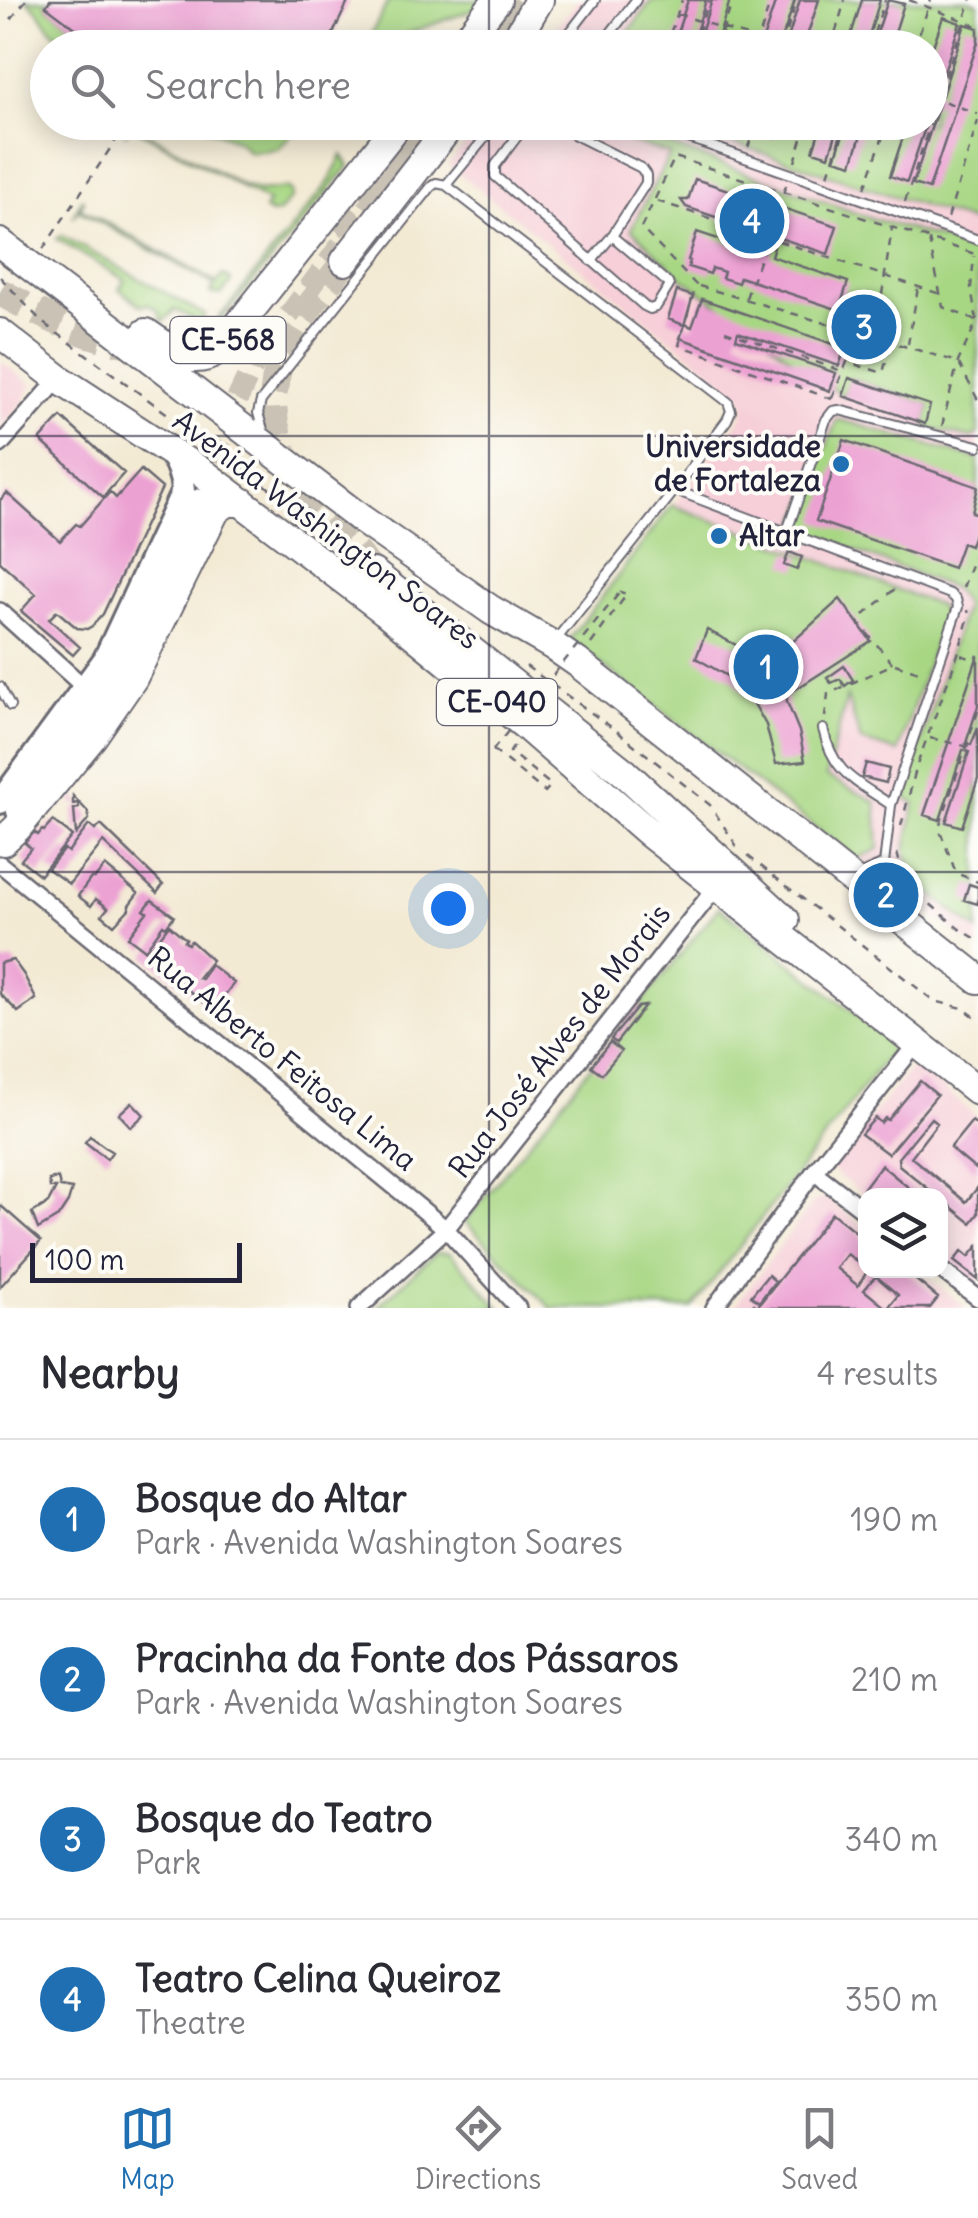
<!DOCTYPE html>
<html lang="en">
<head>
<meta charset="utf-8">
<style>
  :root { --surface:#fff; --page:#f7f7f7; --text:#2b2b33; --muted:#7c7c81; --line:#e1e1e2; --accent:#1f6fb2 }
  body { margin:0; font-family:Delius,sans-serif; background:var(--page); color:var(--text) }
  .controls { position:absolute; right:30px; bottom:30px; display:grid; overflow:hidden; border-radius:20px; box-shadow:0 5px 25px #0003 }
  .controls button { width:90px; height:90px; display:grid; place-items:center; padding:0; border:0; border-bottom:2px solid var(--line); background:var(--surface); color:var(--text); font:50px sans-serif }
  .scale { position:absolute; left:30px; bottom:25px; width:212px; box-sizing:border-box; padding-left:10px; border:5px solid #22223b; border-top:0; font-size:28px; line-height:35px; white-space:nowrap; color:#22223b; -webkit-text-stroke:8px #fdfcf7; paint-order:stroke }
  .you { position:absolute; left:448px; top:908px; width:35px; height:35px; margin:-25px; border:8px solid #fff; border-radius:50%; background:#1a73e8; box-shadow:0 0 0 15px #1a73e833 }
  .badge { display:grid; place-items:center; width:65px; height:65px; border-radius:50%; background:var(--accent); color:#fff; font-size:32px; font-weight:700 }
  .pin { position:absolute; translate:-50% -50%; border:5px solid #fff; box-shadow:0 2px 10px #0006 }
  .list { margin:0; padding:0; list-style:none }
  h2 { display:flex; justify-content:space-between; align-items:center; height:130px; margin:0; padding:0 40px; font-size:42px }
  h2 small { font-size:32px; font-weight:400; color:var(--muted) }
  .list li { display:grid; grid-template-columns:65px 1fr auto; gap:30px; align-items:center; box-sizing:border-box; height:160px; padding:0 40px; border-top:2px solid var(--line) }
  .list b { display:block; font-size:38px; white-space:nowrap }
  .list p { margin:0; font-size:32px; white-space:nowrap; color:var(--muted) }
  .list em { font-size:32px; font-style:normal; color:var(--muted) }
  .icon { flex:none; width:55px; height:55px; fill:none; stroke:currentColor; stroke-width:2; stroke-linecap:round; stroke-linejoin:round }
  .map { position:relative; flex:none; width:978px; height:1308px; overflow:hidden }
  .search { position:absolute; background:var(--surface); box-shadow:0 5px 25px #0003; left:30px; right:30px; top:30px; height:110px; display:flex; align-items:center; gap:25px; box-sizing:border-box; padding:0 35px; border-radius:55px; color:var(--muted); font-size:38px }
  .sheet { height:770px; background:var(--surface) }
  nav { display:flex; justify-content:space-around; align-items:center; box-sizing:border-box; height:140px; border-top:2px solid var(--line); background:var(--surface); font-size:28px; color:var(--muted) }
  nav a { display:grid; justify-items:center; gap:5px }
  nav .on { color:var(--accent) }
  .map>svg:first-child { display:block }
</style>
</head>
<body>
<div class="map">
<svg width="978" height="1308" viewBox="0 0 978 1308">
  <rect width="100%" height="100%" fill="#fdfcf7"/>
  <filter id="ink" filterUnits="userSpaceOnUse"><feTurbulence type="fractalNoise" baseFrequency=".01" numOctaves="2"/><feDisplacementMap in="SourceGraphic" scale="20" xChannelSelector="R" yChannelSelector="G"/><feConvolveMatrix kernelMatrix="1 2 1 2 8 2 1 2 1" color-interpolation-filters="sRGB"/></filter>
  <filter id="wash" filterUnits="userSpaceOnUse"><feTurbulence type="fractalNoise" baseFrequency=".0048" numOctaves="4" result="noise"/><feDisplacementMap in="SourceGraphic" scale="40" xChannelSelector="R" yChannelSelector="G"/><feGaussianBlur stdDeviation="2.25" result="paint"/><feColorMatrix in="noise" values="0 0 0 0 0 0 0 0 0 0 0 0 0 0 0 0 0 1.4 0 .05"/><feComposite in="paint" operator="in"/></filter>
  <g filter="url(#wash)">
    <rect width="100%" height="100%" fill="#f3ead4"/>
    <path fill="#f6cfd8" d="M 578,0 L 978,0 L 978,949 L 775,799 L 569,640 L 738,422 L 743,414 L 744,402 L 740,394 L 448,165 L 482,123 L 930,122 L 930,48 L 541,47 Z
      M 0,361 L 32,384 L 24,401 L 0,427 Z
      M 915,1064 L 978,1118 L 978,1286 L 941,1256 L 940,1196 L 865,1197 L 828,1167 Z
      M 827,1198 L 865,1228 L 866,1270 L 919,1271 L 967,1308 L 733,1308 L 815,1200 Z"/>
    <path fill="#a8d784" stroke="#657c60" stroke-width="2.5" d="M 26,0 L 50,0 L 46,6 L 102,47 L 83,47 C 74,41 61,39 54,32 C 43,21 39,8 26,0 Z
      M 389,0 L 482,0 L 473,10 L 370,47 L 364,48 Z
      M 652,0 L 969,0 L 978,3 L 978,224 L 672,123 L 930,122 L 930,48 L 617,48 Z
      M 129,123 L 242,185 L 259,191 L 287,188 L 291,192 L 292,197 L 278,213 L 271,214 L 264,210 L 268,202 L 131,126 L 125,134 Z
      M 199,123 L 199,122 L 301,123 L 298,130 L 296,129 L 278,149 L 249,152 L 238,141 L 199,125 Z
      M 568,123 L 609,123 L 864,216 L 978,250 L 978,434 L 971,438 L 927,428 L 925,424 L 930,405 L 850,378 L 843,396 L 681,277 L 631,229 L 670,154 Z
      M 342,155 L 349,166 C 303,224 255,279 208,336 L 194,319 L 175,310 L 162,322 L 158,310 L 147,304 L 141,306 L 119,289 L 125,280 L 57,239 L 61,235 L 205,315 L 201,322 L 210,329 L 329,182 Z
      M 82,199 L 84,200 L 80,208 L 217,283 L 223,275 L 231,280 L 231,283 L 221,295 L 210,293 L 215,285 L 78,210 L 73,217 Z
      M 837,419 L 978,459 L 978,931 L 912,879 L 906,850 L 915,803 L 903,797 L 965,606 L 953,588 L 795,528 Z
      M 672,505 L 938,605 L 944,615 L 898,752 L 861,741 L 847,697 L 826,776 L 876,802 L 879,849 L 857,859 L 569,640 Z
      M 719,907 L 896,1045 L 692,1308 L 551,1308 L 465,1222 Z
      M 437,1252 L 450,1253 L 500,1308 L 376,1308 Z"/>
    <g id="blocks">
      <path fill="#eca1d3" d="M 50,0 L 349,0 L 326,48 L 102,48 L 46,6 Z
        M 688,0 L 706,0 L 691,48 L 672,48 Z
        M 712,0 L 730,0 L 715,48 L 696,48 Z
        M 776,0 L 795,0 L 779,48 L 760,48 Z
        M 800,0 L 819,0 L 803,48 L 785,48 Z
        M 862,0 L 880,0 L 865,48 L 847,48 Z
        M 888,0 L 904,4 L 890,48 L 872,48 Z
        M 943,17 L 960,23 L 937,93 L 942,95 L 965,24 L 978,28 L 978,42 L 929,189 L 913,184 L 939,104 L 934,103 L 930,109 L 930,55 Z
        M 702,122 L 722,122 L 716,138 L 698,132 Z
        M 760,122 L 779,122 L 774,138 L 757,132 Z
        M 822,122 L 840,122 L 829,156 L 813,151 Z
        M 847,122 L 865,122 L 852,164 L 835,159 Z
        M 908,122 L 927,122 L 907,182 L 890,176 Z
        M 695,179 L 837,226 L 828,254 L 777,237 L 771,256 L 848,282 L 839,310 L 740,277 L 738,283 L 722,278 L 724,272 L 712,268 L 710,274 L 688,267 L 690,261 L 688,260 L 697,232 L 748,249 L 754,230 L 686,207 L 681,200 L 688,200 Z
        M 677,291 L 693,296 L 684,325 L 668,319 Z
        M 702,299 L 845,348 L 839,366 L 738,332 L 736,339 L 836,373 L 830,391 L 680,338 L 685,324 L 692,327 Z
        M 849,378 L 930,405 L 925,424 L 843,396 Z
        M 61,417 L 124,473 L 103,497 L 40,440 Z
        M 844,440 L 978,487 L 972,512 L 978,514 L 978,522 L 970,546 L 962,543 L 953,568 L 816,521 Z
        M 141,470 L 162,488 L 103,614 L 92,626 L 87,629 L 77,628 L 57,611 L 49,619 L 80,647 L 73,655 L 21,611 L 36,594 L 0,562 L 0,500 L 7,493 L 60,541 L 76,524 L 80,526 L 110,492 L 116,498 Z
        M 789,552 L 802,557 L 797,570 L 784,565 Z
        M 840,599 L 871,641 L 787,695 L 787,702 L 799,731 L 805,761 L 776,764 L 766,725 L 753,702 L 732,679 L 696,658 L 707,630 L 738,646 L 762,665 L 767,665 Z
        M 978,655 L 978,706 L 966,743 L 971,745 L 978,728 L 978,779 L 962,827 L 946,822 L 969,752 L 963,750 L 940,820 L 924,815 Z
        M 844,666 L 853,680 L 845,686 L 840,679 L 831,683 L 827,678 Z
        M 866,763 L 889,769 L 886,783 L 862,777 Z
        M 73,796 L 88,812 L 89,819 L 76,834 L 74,809 L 79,808 L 78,803 L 73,804 Z
        M 53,821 L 72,836 L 40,875 L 21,860 L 31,848 L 25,843 L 34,832 L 38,835 L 42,830 L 44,831 Z
        M 89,825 L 95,830 L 101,825 L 163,885 L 157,893 L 103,842 L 69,884 L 48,869 L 64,849 L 68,852 Z
        M 105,866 L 138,893 L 129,905 L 129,909 L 114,925 L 102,915 L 108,908 L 96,899 L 91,906 L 78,896 L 91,878 L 95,878 Z
        M 969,884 L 978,887 L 978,904 L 964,900 Z
        M 152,900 L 174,916 L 166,927 L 163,925 L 145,950 L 128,937 L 147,912 L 144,910 Z
        M 169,925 L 186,939 L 184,941 L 188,944 L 191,941 L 212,960 L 198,978 L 201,979 L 211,965 L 234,983 L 217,1005 L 210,999 L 206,1004 L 145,956 Z
        M 13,960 L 24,975 L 36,999 L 18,1012 L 0,994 L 0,963 Z
        M 645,1006 L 616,1043 L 611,1039 L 638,1007 Z
        M 610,1042 L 621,1051 L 602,1074 L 591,1066 Z
        M 920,1081 L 937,1095 L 888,1154 L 861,1134 L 875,1118 L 881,1123 L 885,1118 L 888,1120 Z
        M 132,1102 L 144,1115 L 131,1127 L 119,1114 Z
        M 931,1118 L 937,1123 L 911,1157 L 966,1202 L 978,1187 L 978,1214 L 971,1223 L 940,1198 L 940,1196 L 937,1196 L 899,1165 L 898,1158 Z
        M 972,1121 L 978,1126 L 978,1166 L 975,1169 L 950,1148 Z
        M 90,1136 L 112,1152 L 107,1159 L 85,1142 Z
        M 881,1165 L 919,1196 L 871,1196 L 863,1189 Z
        M 58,1178 L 60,1187 L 72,1189 L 68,1202 L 58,1217 L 38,1229 L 32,1213 L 48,1203 L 56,1188 L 50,1188 L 49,1180 Z
        M 0,1205 L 41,1241 L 0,1287 Z
        M 832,1213 L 866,1240 L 866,1268 L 847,1254 L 836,1268 L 858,1286 L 868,1270 L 904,1270 L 938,1298 L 930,1308 L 888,1308 L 898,1295 L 877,1277 L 874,1278 L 864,1290 L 886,1308 L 750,1308 L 754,1304 L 757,1307 Z
        M 978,1246 L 978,1280 L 954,1261 L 962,1251 L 969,1257 Z
        M 768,1275 L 775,1281 L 759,1302 L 751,1296 Z"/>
    </g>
  </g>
  <g filter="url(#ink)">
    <use href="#blocks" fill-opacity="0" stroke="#6b6871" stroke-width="2.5"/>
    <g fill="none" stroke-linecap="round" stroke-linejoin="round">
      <path stroke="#c9c2b5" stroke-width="22" stroke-dasharray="22 11" stroke-linecap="butt" d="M 489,48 L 527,0
        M 202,492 L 236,402 L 256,360 L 432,122"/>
      <path stroke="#c9c2b5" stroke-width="28" stroke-dasharray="28 14" stroke-linecap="butt" d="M 487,35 L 514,0
        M 332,227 L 370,183 L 417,122
        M 345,261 C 327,286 299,315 287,343 C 243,444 314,502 373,573
        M 0,292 C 78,335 163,376 245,314"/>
      <defs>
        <path id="lane" d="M 558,48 L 595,0
          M 599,48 L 636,0
          M 528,122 L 495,166 L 495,176 L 644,306 L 650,309 L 656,307 L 669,286 L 668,283 L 612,236
          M 536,122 L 569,132 L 641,168 L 646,175 L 646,183 L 612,236 L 591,261
          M 643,122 L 978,240
          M 446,185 L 498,122
          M 263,430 L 258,413 L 261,401 L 431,187 L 436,183 L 446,185 L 728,402 L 731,411 L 727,420 L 675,490 L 555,641
          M 675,490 L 950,594 L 956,599 L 958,607 L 891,805 L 884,864 L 903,907
          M 787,531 L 826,420 L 833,411 L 839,410 L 978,446
          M 0,687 L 10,706
          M 823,729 C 834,775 855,780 891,805
          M 857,876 L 884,864"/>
        <path id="street" d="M 0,445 L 59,379
          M 0,611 L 84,687
          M 0,864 L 446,1229 L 518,1308
          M 814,1172 L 866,1212
          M 940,1269 L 978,1298
          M 359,1308 L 446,1229 L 717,886
          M 714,1308 L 814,1172 L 917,1043"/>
        <path id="secondary" d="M 0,802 L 105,659 L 183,491 C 182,475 177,464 169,451
          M 18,811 L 52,757 L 110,687 L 121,669 L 200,500"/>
        <path id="highway" d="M 460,48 L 497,0
          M 511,48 L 539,0
          M 0,243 L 361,519 L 491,610 L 552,645 L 578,663 L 978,979
          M 345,261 L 453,122
          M 0,333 L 59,379 L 203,473 L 385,611 L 526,726 L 649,833 L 978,1091
          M 146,333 C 171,349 189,369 218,351 L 400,122
          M 373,573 L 625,773 L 785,920
          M 3,841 L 17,828 L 93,736 L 133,678 L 215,511 L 227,502 L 242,502"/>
      </defs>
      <use href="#lane" stroke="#6b6871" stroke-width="12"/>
      <use href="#street" stroke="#6b6871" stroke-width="20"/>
      <use href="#secondary" stroke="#6b6871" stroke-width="28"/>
      <use href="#highway" stroke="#6b6871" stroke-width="32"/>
      <path stroke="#6b6871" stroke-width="2.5" stroke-dasharray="8 8" stroke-linecap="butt" d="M 909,0 L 978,26
        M 677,14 L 785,48
        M 11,19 L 26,0
        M 782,46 L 797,0
        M 665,48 L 682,0
        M 693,48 L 709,0
        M 717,48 L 733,0
        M 756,48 L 771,0
        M 831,48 L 845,0
        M 869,48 L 885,0
        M 914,48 L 931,0
        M 930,96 L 978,114
        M 930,122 L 971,0
        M 725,139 L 731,122
        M 748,147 L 757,122
        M 795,162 L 807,122
        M 828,175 L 845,122
        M 865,188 L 888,122
        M 657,201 L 940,294
        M 905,202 L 930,124
        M 948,218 L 978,121
        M 929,240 L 943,307 L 977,321
        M 43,249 L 128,122
        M 0,277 L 42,322 L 288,502 L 322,517
        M 699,286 L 958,362 L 978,400
        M 746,298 L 787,183
        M 725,331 L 842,371
        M 908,344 L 918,288
        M 832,398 L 847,362 L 883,373 L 891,342 L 878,321 L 892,228
        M 832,399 L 679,345 L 696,285 L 641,228 L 675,157 L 978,255
        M 942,426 L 958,362 L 977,321 L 971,288 L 974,256
        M 975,529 L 978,529
        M 963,588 L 978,544
        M 591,644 L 627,594 L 620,592
        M 961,655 L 978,661
        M 895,664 L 925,674
        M 526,666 L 618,732 L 710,805 L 738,848
        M 978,711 L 939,828 L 956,873 L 978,882
        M 825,717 L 828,694 L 893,664 L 857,621 L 896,588
        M 930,738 L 978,749
        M 493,750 L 545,792 L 551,785 L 510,752 L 515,744
        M 901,826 L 917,765 L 958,654 L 969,616 L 968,610
        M 897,853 L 905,882 L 958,928 L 978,940
        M 748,856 L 934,1001 L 963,1008 L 978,1019"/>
      <use href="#lane" stroke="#fff" stroke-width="8"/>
      <use href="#street" stroke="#fff" stroke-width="15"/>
      <use href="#secondary" stroke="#fff" stroke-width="22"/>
      <use href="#highway" stroke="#fff" stroke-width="28"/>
      <path stroke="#6b6871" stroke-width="2.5" stroke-dasharray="8 8" stroke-linecap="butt" d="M 493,750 L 620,592"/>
    </g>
  </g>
  <path fill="none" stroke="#22223b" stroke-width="2.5" stroke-opacity="0.55" d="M 489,0 L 489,48M 489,122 L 489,1308M 0,436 L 978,436M 0,872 L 978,872"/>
  <g fill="#1f6fb2" stroke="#fdfcf7" stroke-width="4">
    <circle cx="841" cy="464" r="10"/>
    <circle cx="719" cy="536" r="10"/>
  </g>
  <g text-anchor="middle" stroke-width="8" stroke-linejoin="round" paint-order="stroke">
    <g fill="#fdfcf7" stroke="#646373" stroke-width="2.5">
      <rect x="170.5" y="317" width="115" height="46" rx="8"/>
      <rect x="437" y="679" width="120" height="46" rx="8"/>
    </g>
    <g font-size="28" font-weight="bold" fill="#22223b">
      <text x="228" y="350">CE-568</text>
      <text x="497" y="712">CE-040</text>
    </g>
    <g font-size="30" font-weight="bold" fill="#22223b" stroke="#fdfcf7" text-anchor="end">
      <text x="821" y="457">Universidade<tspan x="821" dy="34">de Fortaleza</tspan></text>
      <text x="739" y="546" text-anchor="start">Altar</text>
    </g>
    <g font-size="30" fill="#22223b" stroke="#fdfcf7">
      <text transform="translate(326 530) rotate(37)" y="10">Avenida Washington Soares</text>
      <text transform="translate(560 1041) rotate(-52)" y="10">Rua José Alves de Morais</text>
      <text transform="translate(282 1059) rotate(39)" y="10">Rua Alberto Feitosa Lima</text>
    </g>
  </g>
</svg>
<div class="controls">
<button><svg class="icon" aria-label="layers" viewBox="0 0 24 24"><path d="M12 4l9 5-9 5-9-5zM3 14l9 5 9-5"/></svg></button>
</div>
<div class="scale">100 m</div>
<div class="you"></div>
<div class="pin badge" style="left:766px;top:667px">1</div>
<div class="pin badge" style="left:886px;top:895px">2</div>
<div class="pin badge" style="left:864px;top:327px">3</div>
<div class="pin badge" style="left:752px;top:221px">4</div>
<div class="search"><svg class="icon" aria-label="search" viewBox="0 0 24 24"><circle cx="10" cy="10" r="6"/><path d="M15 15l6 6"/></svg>Search here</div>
</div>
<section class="sheet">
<h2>Nearby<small>4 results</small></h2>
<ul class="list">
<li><span class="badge">1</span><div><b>Bosque do Altar</b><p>Park · Avenida Washington Soares</p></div><em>190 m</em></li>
<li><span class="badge">2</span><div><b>Pracinha da Fonte dos Pássaros</b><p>Park · Avenida Washington Soares</p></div><em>210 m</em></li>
<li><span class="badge">3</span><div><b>Bosque do Teatro</b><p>Park</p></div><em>340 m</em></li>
<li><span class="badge">4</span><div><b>Teatro Celina Queiroz</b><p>Theatre</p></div><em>350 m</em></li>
</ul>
</section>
<nav>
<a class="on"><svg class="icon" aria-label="map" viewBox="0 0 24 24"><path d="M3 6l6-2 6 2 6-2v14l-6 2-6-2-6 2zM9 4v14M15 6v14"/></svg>Map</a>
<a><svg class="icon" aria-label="directions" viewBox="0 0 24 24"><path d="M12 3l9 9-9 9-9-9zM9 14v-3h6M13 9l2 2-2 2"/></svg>Directions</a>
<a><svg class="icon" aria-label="saved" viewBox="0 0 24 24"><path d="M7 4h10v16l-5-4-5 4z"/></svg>Saved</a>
</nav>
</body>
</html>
